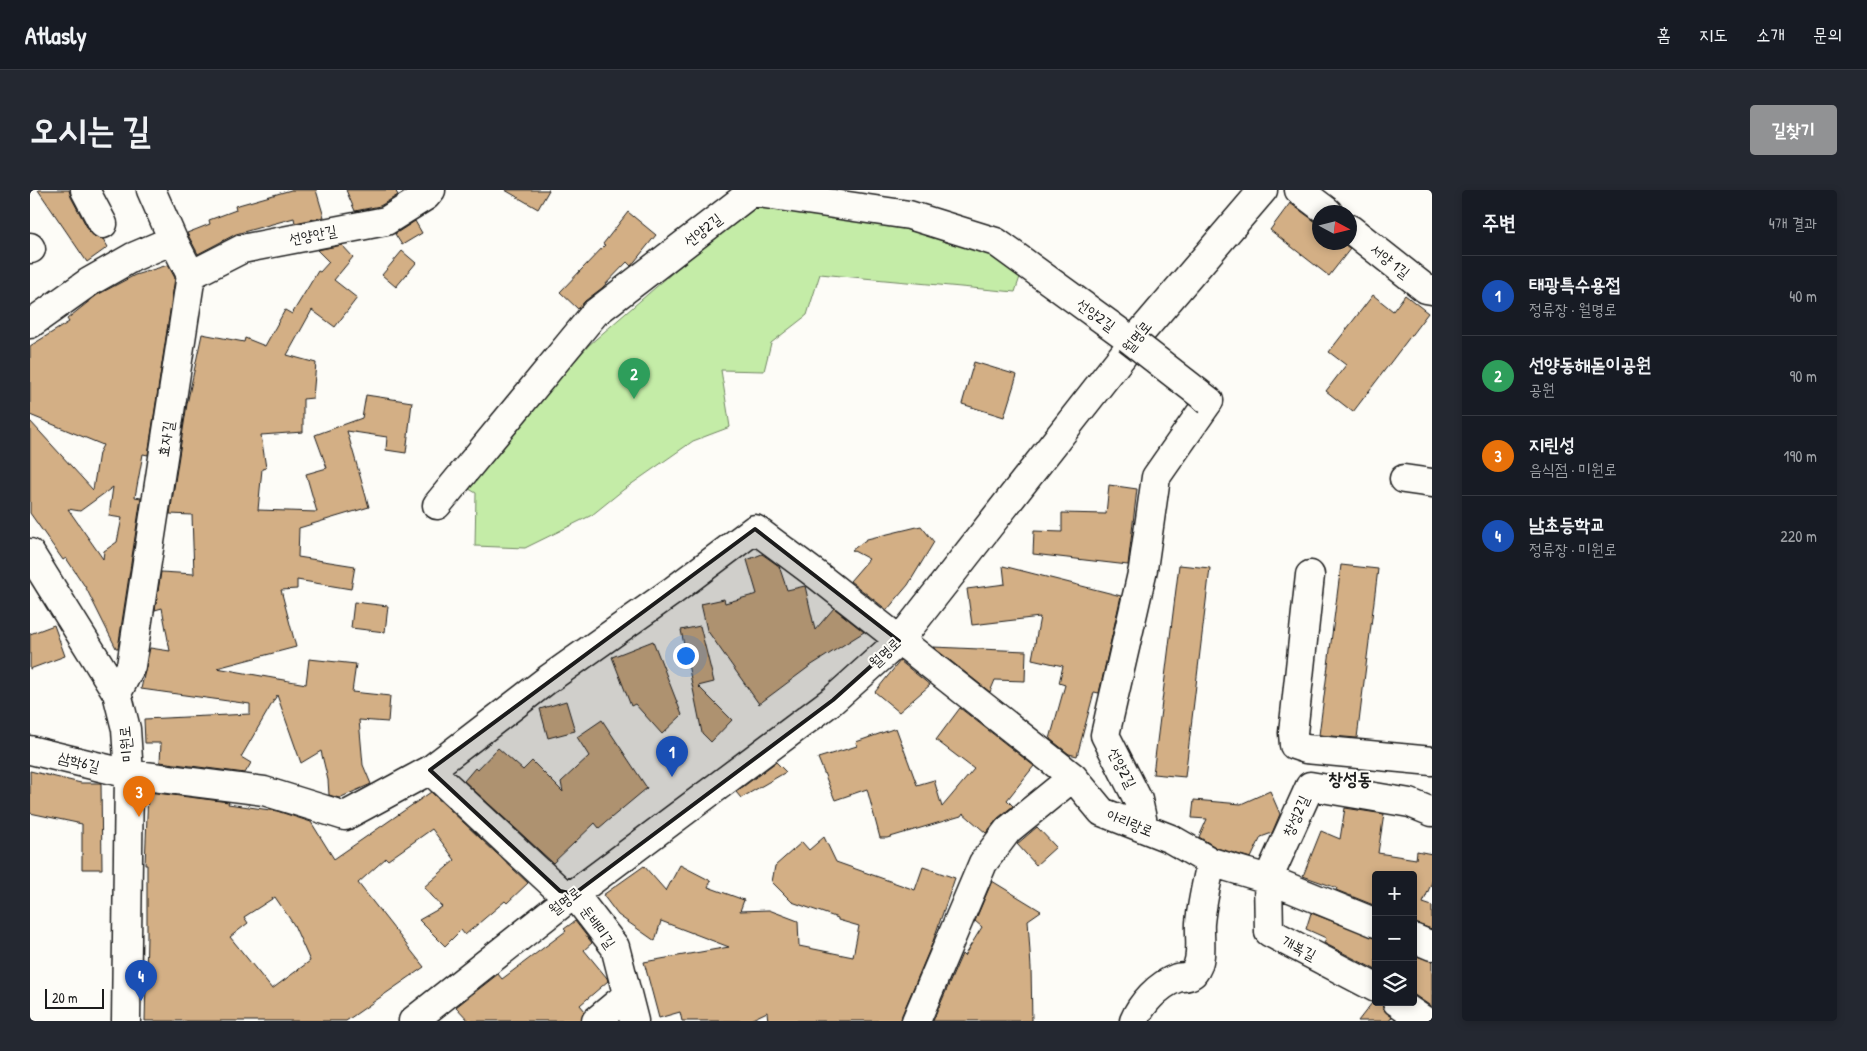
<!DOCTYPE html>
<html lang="ko">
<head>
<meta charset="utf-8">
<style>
  :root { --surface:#171b24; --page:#242831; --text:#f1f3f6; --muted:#9ea1a6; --line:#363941; --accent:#919294 }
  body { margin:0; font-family:"Patrick Hand","Poor Story",sans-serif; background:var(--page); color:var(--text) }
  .controls { position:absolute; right:15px; bottom:15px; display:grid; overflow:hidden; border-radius:5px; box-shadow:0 2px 8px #0003 }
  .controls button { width:45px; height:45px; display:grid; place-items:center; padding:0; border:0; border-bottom:1px solid var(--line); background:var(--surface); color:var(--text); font:25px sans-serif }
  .compass { position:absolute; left:1282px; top:15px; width:45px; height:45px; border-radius:50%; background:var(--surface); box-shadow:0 2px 8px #0003; rotate:97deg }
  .scale { position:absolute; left:15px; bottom:12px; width:59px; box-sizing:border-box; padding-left:5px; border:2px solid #1c1c1c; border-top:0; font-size:14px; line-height:18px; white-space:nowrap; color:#1c1c1c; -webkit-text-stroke:4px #fdfcf7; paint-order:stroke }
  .you { position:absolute; left:655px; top:465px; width:18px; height:18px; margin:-12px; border:4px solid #fff; border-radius:50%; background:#1a73e8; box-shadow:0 0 0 8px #1a73e833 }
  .badge { display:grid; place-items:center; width:32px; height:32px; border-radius:50%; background:var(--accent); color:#fff; font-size:16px; font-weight:700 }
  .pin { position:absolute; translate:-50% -41px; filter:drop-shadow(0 1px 2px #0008) }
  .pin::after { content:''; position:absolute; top:26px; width:18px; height:15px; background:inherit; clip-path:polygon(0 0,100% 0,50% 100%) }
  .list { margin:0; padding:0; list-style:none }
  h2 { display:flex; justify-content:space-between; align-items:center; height:65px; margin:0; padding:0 20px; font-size:21px }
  h2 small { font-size:16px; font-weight:400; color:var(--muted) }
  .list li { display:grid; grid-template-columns:32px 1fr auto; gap:15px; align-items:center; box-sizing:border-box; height:80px; padding:0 20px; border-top:1px solid var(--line) }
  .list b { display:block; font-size:19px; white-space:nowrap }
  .list p { margin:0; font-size:16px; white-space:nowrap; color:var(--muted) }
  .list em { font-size:16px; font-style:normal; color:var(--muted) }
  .icon { flex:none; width:28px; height:28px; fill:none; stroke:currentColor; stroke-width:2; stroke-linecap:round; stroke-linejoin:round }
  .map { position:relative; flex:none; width:1402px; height:831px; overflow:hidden; border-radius:5px }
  header { display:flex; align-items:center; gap:30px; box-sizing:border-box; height:70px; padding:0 25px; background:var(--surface); border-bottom:1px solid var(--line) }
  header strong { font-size:24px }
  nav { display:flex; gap:28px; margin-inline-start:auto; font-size:18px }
  .intro { display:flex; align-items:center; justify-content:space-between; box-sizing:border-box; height:120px; padding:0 30px }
  h1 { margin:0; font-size:35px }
  .button { padding:12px 22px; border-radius:5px; background:var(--accent); color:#fff; font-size:18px; font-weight:700 }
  main { display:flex; gap:30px; padding:0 30px }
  aside { flex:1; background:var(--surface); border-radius:5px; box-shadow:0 2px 8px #0003 }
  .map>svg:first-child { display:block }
</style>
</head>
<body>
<header>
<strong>Atlasly</strong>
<nav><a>홈</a><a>지도</a><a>소개</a><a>문의</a></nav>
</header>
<div class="intro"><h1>오시는 길</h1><a class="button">길찾기</a></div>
<main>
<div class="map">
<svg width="1402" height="831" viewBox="0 0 1402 831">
  <rect width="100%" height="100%" fill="#fdfcf7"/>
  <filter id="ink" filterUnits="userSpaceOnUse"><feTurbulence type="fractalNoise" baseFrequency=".02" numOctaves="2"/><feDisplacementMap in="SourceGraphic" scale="10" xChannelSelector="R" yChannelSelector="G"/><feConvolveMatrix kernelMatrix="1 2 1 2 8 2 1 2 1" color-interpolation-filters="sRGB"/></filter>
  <g filter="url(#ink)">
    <path fill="#c4eca7" stroke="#708462" d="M 729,8 L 878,29 L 996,69 L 985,102 L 790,84 L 777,125 L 741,153 L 734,181 L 691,180 L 700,237 L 663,251 L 593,300 L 562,325 L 495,358 L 445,356 L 446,303 L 434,296 L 559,155 Z"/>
    <path fill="#d3af85" stroke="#1c1c1c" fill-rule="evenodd" d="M 8,0 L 39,0 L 41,7 L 59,41 L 65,47 L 73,49 L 78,57 L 57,72 Z
      M 261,0 L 286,0 L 294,27 L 265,33 L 264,28 L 206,44 L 168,64 L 157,43 L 180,34 L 179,30 L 206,20 L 205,16 Z
      M 316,0 L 365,0 L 368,5 L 350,16 L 325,21 Z
      M 475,0 L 519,0 L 508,19 Z
      M 1260,13 L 1290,35 L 1290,52 L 1312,52 L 1320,59 L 1299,86 L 1240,40 Z
      M 598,22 L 626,45 L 601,76 L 597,72 L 572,98 L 555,111 L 548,119 L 530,102 L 575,55 L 573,54 Z
      M 385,31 L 392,43 L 372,55 L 365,44 Z
      M 312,55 L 323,67 L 304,90 L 327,108 L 305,137 L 282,120 L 257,165 L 286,173 L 283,208 L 273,209 L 273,242 L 231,245 L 236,278 L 232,279 L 228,320 L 287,322 L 276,284 L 297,278 L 285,245 L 332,228 L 336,205 L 382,212 L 376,263 L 356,260 L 357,247 L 317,241 L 339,317 L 269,338 L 268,367 L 325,376 L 321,399 L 267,390 L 267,399 L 251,400 L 266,457 L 187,478 L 276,494 L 279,469 L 326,474 L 322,502 L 360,506 L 358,532 L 329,530 L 333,575 L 341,594 L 309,608 L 299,605 L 298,590 L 291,561 L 271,573 L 247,505 L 211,567 L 221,573 L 215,583 L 130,572 L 131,553 L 115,553 L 114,529 L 220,524 L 220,514 L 111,499 L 120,458 L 140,461 L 132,418 L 125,420 L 131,382 L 164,384 L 162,325 L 140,324 L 157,214 L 172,144 L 214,152 L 215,148 L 235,156 L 255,120 L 262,124 L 288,81 L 290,82 L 299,72 L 287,60 Z
      M 372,61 L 386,73 L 366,97 L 352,85 Z
      M 138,75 L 145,88 L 118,265 L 113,264 L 105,307 L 111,308 L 88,458 L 86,458 L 56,398 L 36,368 L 33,370 L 0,323 L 0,231 L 63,300 L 69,263 L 73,255 L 0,225 L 0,156 L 39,132 L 37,129 L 67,105 L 105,85 ZM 83,297 L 79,326 L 92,328 L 87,352 L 74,361 L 73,369 L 38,319 L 50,321 Z
      M 1343,105 L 1363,121 L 1375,105 L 1398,123 L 1323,222 L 1296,201 L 1316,175 L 1299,162 Z
      M 944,172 L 987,185 L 974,227 L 932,214 Z
      M 1079,295 L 1107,299 L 1098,375 L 1003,364 L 1004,341 L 1032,342 L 1032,323 L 1076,324 Z
      M 891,336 L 904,352 L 878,395 L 857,420 L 820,391 L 839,369 L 822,360 L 837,349 Z
      M 732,364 L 749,376 L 757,400 L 775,396 L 785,440 L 804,418 L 834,442 L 780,476 L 729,514 L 677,440 L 671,414 L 694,409 L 695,413 L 727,404 L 717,370 Z
      M 1149,375 L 1180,378 L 1155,587 L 1123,584 Z
      M 1311,375 L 1348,379 L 1327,548 L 1289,545 Z
      M 973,376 L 1091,406 L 1069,503 L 1064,502 L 1047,566 L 1039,564 L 1020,549 L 1035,495 L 1029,493 L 1033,476 L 1002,469 L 1010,427 L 942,435 L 937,399 L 975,394 Z
      M 324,412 L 358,416 L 355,442 L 321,438 Z
      M 24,435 L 35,466 L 0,479 L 0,444 Z
      M 670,436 L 684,492 L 668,496 L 702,530 L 681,552 L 672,543 L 651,440 Z
      M 623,451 L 652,525 L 632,544 L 605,514 L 601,516 L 582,467 Z
      M 903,457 L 996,461 L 995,491 L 965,490 L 960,502 Z
      M 870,471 L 900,495 L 869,522 L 845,502 Z
      M 536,511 L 545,541 L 518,548 L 510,519 Z
      M 930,518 L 1004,576 L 977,610 L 983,616 L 968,628 L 956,643 L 933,623 L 931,626 L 857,648 L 850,648 L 837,599 L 805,610 L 788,568 L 827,556 L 826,552 L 866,538 L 887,595 L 904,590 L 912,617 L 944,579 L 906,550 Z
      M 572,530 L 617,598 L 569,638 L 565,633 L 523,673 L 434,591 L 445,578 L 447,580 L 468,558 L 493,580 L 502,571 L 533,602 L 531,592 L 559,566 L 547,547 Z
      M 746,572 L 756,582 L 711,608 L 706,602 Z
      M 0,581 L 51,593 L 71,593 L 72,679 L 52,679 L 52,634 L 0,623 Z
      M 1240,601 L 1250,624 L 1242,643 L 1231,647 L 1221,668 L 1187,658 L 1169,647 L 1177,629 L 1162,628 L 1164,610 L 1211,614 Z
      M 118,602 L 199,612 L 198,614 L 247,621 L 281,632 L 304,669 L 401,602 L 498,693 L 477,713 L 475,711 L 435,745 L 431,740 L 415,756 L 389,730 L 412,717 L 394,697 L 425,670 L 402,639 L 358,670 L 356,668 L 328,693 L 394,777 L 316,831 L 115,831 L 117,746 L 117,675 L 115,675 ZM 245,707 L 264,735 L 280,771 L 242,799 L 200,747 L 218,733 L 214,727 Z
      M 1315,618 L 1354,624 L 1348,663 L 1386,669 L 1387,661 L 1402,664 L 1402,692 L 1393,713 L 1402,716 L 1402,739 L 1383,733 L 1383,685 L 1346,685 L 1346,716 L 1306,700 L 1307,698 L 1273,686 L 1291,641 L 1310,649 Z
      M 1007,637 L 1026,657 L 1006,675 L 987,654 Z
      M 794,647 L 806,672 L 885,700 L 893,677 L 925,688 L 902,754 L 872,825 L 871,831 L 738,831 L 737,822 L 718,831 L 652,831 L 650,822 L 629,828 L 614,772 L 699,757 L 631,731 L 625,751 L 588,725 L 573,705 L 614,676 L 636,701 L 650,675 L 681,691 L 678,697 L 714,710 L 710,721 L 739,720 L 768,731 L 769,756 L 823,767 L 829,736 L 808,730 L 808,728 L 762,712 L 742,692 L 745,676 L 772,652 L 779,660 Z
      M 962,691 L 1011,721 L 998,730 L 1001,778 L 1002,831 L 903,831 L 932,764 L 934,766 L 952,737 L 945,731 Z
      M 1281,723 L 1346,748 L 1346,780 L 1294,753 L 1296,748 L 1276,739 Z
      M 545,731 L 562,753 L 554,760 L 577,788 L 578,791 L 550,815 L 555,821 L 552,825 L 551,831 L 439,831 L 426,817 L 468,784 L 472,789 L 536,741 L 534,739 Z
      M 1383,765 L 1402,771 L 1402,817 L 1383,804 Z
      M 1352,812 L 1353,819 L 1362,827 L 1359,831 L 1328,831 L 1342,813 Z"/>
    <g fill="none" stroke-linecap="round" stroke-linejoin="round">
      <defs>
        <path id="minor" d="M 55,0 L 73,34
          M 1269,0 L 1298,22
          M 1320,39 L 1396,99 L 1402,100
          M 0,57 L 1,59
          M 161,85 L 212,59 L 356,31 L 396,6 L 401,0
          M 0,134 L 59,92 L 103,67 L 143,50
          M 1374,289 L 1402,293
          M 407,315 L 565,123 L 722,2 L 879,25 L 966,52 L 1098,148
          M 0,363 L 87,503 L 96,539 L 99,584 L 96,831
          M 1280,385 L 1263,543 L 1264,555 L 1276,559 L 1402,571
          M 87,503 L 101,476 L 161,85 L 143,50 L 121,0
          M 0,560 L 99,584 L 234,601 L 315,626 L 400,580 L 517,490 L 644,400 L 725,339 L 788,386 L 1043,587 L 1072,622 L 1141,649 L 1181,672 L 1238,689 L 1346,733
          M 400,580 L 530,701 L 544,704 L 585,757 L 604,831
          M 1114,638 L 1108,610 L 1075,545 L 1113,379 L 1126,287 L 1179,211
          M 1383,748 L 1402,756
          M 1346,798 L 1239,742 L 1238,689 L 1280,596 L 1380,613 L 1402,622
          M 1367,812 L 1395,831
          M 383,831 L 544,704 L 803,510 L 869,451 L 1108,146 L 1233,0
          M 566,831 L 596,806
          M 886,831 L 953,673 L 978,640 L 1043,587
          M 1104,831 C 1111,814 1128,795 1147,788 C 1152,787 1161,787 1164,782 C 1174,770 1169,747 1170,733 C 1172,712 1177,692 1181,672"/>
      </defs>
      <use href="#minor" stroke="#1c1c1c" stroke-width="31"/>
      <use href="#minor" stroke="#fdfcf7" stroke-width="28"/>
      <defs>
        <path id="minor-bridge" d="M 1098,148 L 1179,211"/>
      </defs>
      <use href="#minor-bridge" stroke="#1c1c1c" stroke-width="31" stroke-linecap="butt"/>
      <use href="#minor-bridge" stroke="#fdfcf7" stroke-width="28"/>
    </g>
  </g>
  <path fill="#1c1c1c" fill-opacity="0.2" stroke="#1c1c1c" stroke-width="4" stroke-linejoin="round" d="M 725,339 L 869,451 L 803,510 L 544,704 L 530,701 L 400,580 Z"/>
  <g text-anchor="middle" stroke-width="4" stroke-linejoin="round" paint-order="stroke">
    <g font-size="15" fill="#1c1c1c" stroke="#fdfcf7">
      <text transform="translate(673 40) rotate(-38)" y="5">선양2길</text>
      <text transform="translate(283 45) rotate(-11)" y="5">선양안길</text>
      <text transform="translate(1360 71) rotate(38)" y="5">서양 1길</text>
      <text transform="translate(1066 125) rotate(36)" y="5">선양2길</text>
      <text transform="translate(1107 147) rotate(-51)" y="5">월명로</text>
      <text transform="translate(136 249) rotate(-81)" y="5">효자길</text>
      <text transform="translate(855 463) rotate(-43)" y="5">월명로</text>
      <text transform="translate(96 554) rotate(-95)" y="5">미원로</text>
      <text transform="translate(49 572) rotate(14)" y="5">삼학6길</text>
      <text transform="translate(1092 578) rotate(63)" y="5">선양2길</text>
      <text transform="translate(1266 626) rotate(-66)" y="5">창성2길</text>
      <text transform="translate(1100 633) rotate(22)" y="5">아리랑로</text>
      <text transform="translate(535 711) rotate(-38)" y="5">월명로</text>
      <text transform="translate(568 737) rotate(55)" y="5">둔배미길</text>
      <text transform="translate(1269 758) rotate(27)" y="5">개복길</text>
    </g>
    <g font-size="18" font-weight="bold" fill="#1c1c1c" stroke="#fdfcf7">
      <text x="1320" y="595">창성동</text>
    </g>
  </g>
</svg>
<div class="controls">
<button>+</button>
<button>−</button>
<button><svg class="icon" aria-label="layers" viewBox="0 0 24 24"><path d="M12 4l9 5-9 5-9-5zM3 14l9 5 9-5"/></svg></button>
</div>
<svg class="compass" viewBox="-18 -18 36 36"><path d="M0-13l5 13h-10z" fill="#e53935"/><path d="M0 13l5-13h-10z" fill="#9ea1a6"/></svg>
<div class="scale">20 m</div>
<div class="you"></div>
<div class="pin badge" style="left:642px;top:587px;background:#1a4fb4">1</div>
<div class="pin badge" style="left:604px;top:209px;background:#2e9e5b">2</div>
<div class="pin badge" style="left:109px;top:627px;background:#e8710a">3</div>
<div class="pin badge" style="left:111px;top:811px;background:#1a4fb4">4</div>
</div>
<aside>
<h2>주변<small>4개 결과</small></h2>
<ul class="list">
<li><span class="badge" style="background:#1a4fb4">1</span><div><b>태광특수용접</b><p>정류장 · 월명로</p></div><em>40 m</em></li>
<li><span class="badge" style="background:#2e9e5b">2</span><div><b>선양동해돋이공원</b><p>공원</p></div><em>90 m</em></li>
<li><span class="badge" style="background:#e8710a">3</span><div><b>지린성</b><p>음식점 · 미원로</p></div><em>190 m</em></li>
<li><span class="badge" style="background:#1a4fb4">4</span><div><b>남초등학교</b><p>정류장 · 미원로</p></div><em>220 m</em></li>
</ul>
</aside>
</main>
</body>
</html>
